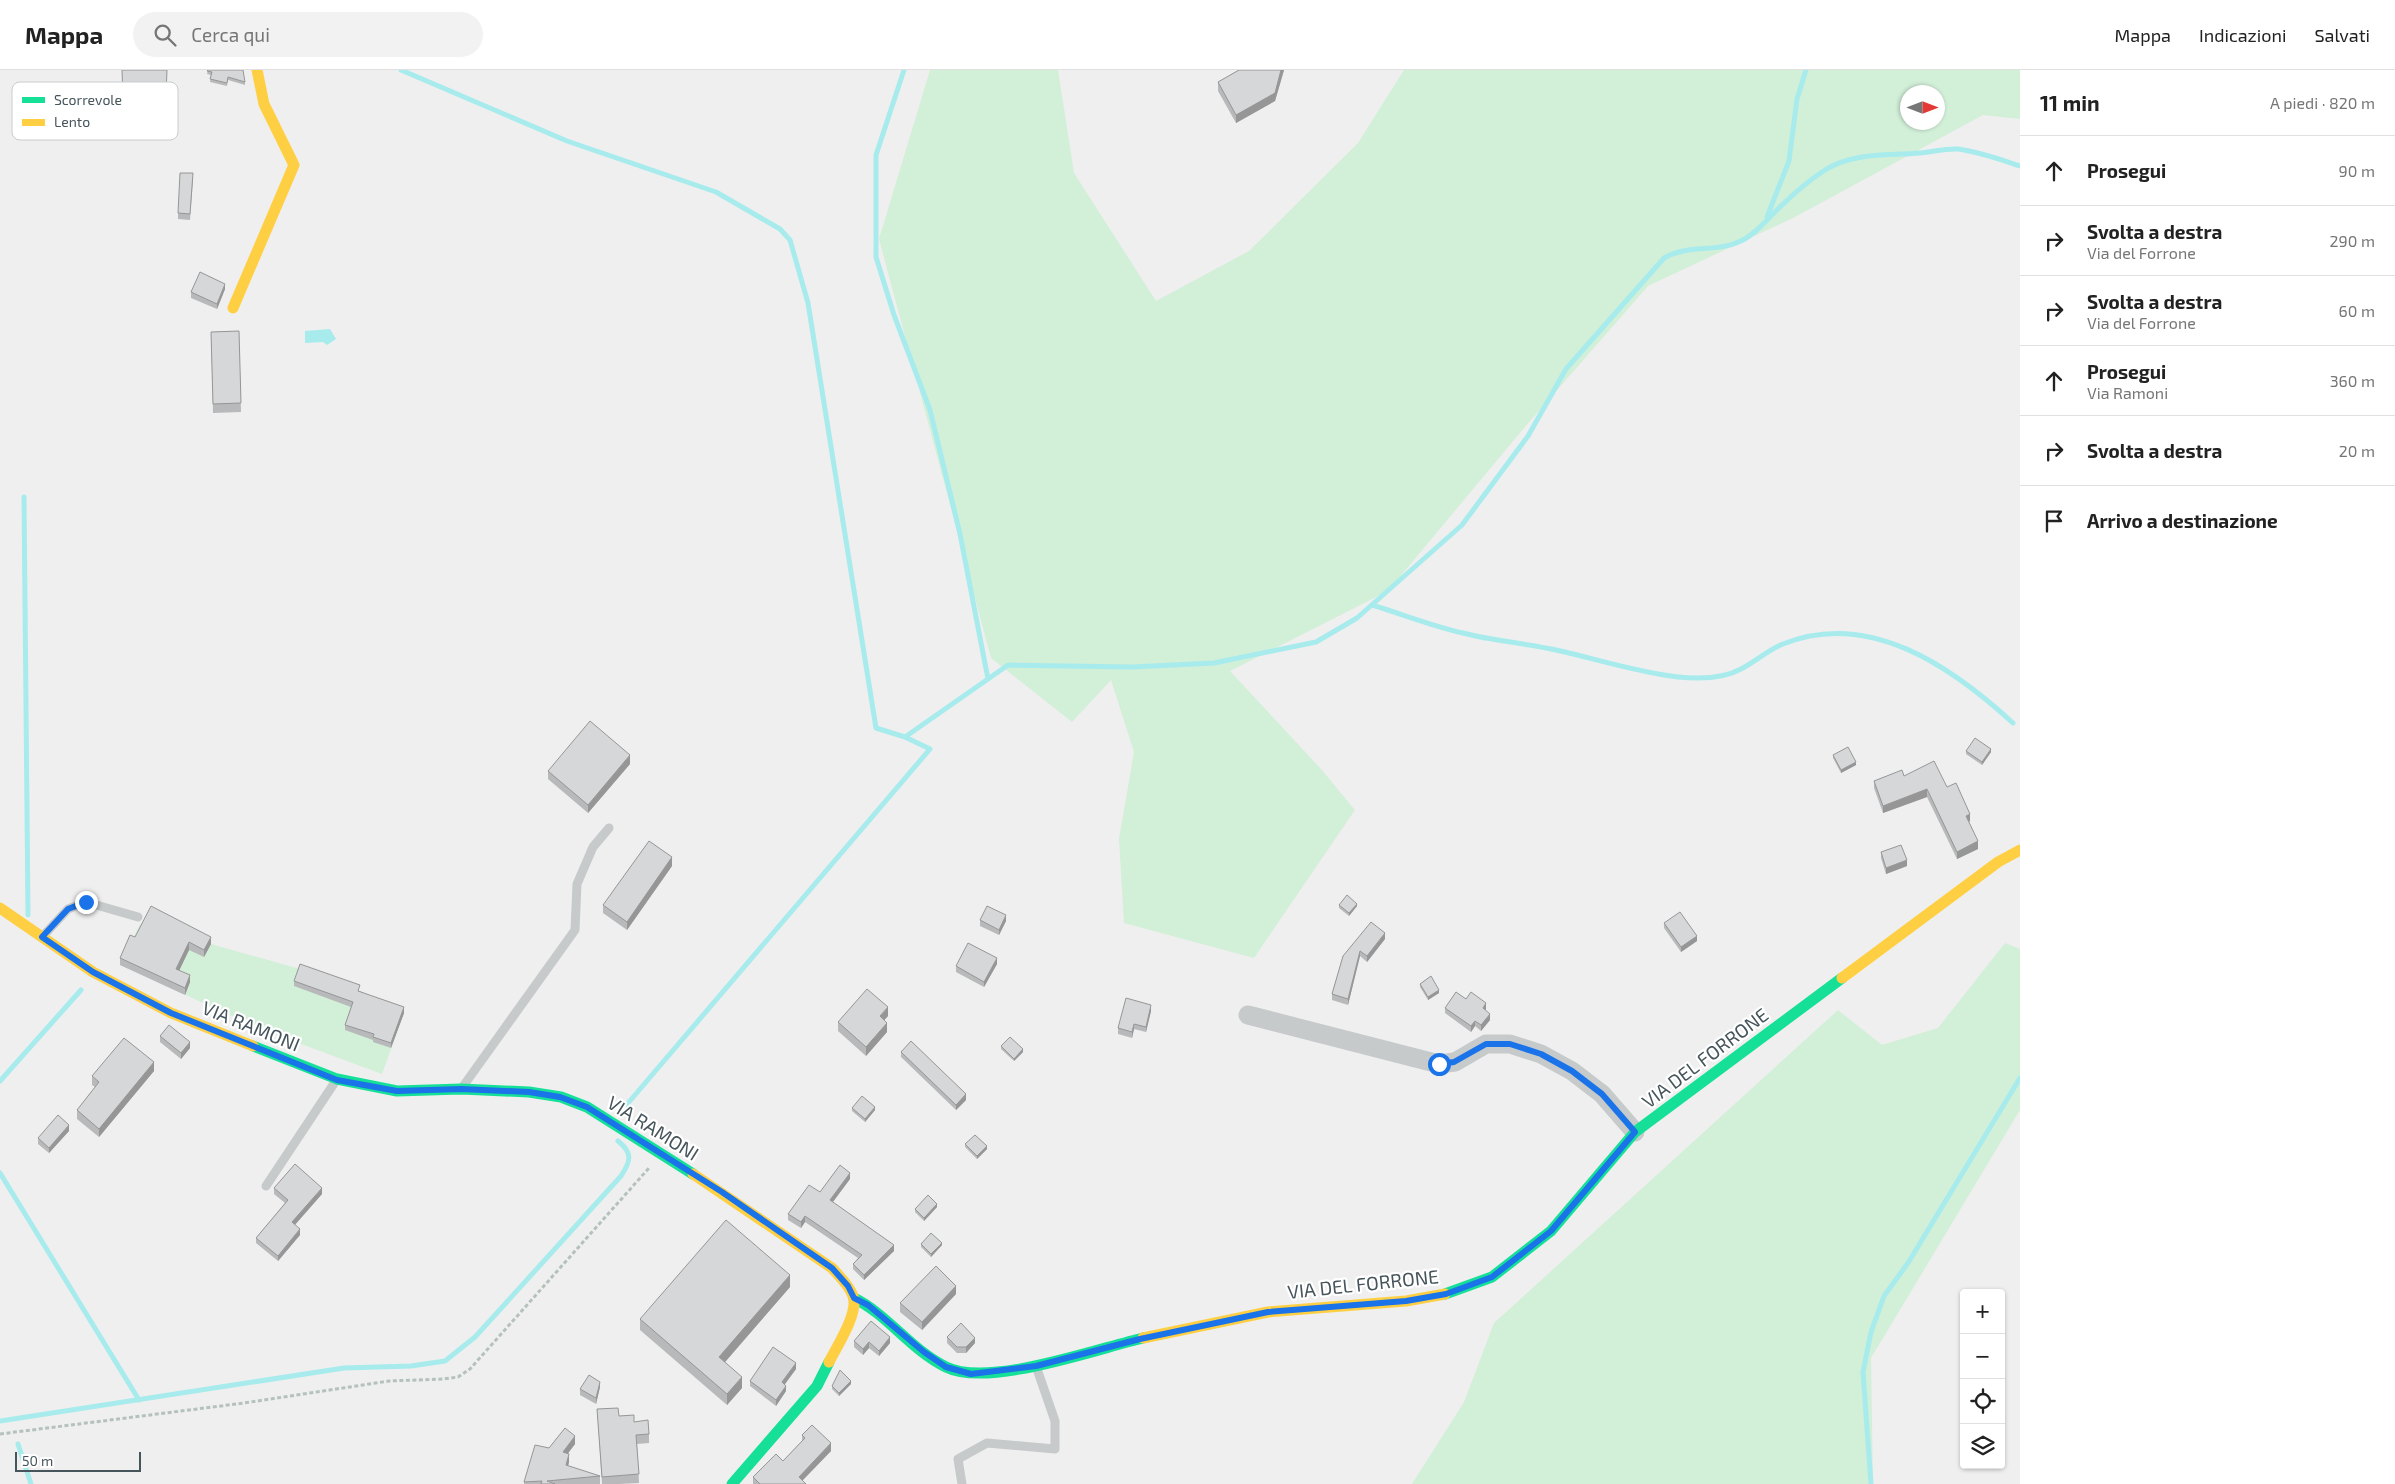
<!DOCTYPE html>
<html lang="it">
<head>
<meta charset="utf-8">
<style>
  :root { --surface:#fff; --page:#f2f2f2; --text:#222; --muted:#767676; --line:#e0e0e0 }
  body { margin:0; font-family:"Exo 2",sans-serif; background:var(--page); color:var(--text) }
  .controls { position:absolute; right:15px; bottom:15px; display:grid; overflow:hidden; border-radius:5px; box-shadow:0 1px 4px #0004 }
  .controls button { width:45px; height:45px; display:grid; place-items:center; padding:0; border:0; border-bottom:1px solid var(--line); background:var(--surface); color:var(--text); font:25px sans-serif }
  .compass { position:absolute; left:1900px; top:15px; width:45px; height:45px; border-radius:50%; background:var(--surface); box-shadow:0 1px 4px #0004; rotate:90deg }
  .scale { position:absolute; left:15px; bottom:12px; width:126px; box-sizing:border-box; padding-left:5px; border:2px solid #46555b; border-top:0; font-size:14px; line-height:18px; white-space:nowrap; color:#46555b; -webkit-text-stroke:4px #fff; paint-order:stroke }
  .stop { position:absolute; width:15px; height:15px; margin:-11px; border:4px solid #1a73e8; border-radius:50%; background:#fff }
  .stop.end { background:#1a73e8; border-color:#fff; box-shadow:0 1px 5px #0008 }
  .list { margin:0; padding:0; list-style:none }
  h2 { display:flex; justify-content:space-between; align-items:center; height:65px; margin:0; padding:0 20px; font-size:21px }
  h2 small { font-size:16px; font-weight:400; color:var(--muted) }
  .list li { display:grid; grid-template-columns:32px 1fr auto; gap:15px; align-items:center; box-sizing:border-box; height:70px; padding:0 20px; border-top:1px solid var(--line) }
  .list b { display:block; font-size:19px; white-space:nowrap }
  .list p { margin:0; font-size:16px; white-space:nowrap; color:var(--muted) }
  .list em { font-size:16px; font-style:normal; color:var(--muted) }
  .icon { flex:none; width:28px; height:28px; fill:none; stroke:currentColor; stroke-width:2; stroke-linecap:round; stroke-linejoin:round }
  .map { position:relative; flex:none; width:2020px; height:1414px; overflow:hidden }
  header { display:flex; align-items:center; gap:30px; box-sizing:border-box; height:70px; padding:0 25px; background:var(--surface); border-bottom:1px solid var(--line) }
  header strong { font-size:24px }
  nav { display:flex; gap:28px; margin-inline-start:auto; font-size:18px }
  .search { width:350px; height:45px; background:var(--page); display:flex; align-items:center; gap:12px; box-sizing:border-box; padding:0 18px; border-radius:28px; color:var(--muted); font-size:19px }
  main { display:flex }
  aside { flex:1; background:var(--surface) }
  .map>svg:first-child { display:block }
</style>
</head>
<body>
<header>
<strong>Mappa</strong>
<div class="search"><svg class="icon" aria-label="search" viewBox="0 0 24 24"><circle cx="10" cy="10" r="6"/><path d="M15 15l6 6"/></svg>Cerca qui</div>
<nav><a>Mappa</a><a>Indicazioni</a><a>Salvati</a></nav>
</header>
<main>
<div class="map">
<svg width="2020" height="1414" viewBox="0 0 2020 1414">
  <rect width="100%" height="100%" fill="#efefef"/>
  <path fill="#d2efd8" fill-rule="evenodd" d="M 930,0 L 1058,0 L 1074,103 L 1156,231 L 1249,181 L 1358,73 L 1404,0 L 2020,0 L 2020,49 L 1983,45 L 1795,147 L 1648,216 L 1524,358 L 1388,521 L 1230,601 L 1321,699 L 1355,740 L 1254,888 L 1124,853 L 1119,769 L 1134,682 L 1111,610 L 1072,652 L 991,588 L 879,169 ZM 1908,22 L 1938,22 L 1938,52 L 1908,52 Z
    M 151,843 L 211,874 L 300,899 L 360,921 L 358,926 L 404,943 L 382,1004 L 258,958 L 120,895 L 140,854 L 144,856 Z
    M 2005,873 L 2020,879 L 2020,1040 L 1871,1288 L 1873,1414 L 1412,1414 L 1464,1332 L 1494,1253 L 1838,940 L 1882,975 L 1938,958 Z"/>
  <path fill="#a7ebed" d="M 330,259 L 336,269 L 327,275 L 323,272 L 305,273 L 305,261 Z"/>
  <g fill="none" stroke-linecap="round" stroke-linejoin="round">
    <path stroke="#a7ebed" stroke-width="5" d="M 401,0 L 567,71 L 716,122 L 780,159 L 790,170 L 808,233 L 876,658 L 905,667 L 930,679 L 623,1039
      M 904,0 L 876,85 L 876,187 L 894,245 L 930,340 L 960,464 L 988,609
      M 1767,147 L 1789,91 L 1797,29 L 1806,0
      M 24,427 L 28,845
      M 1372,535 C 1402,544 1432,556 1463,563 C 1493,571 1525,573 1556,580 C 1597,589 1636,602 1678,607 C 1698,609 1723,609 1741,599 C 1755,592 1768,580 1783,574 C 1869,539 1952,597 2013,653
      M 905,667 L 1008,595 L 1132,597 L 1214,593 L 1316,572 L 1357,548 L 1462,455 L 1528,366 L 1566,299 L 1664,188 C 1688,174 1716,183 1741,171 C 1755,164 1767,150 1778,139 C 1792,125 1808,111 1825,100 C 1853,82 1888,86 1920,83 C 1933,82 1945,78 1958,79 C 1980,82 1999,89 2020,96
      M 0,1011 L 81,920
      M 0,1103 L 139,1330
      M 0,1351 L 344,1298 L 411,1296 L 445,1291 L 475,1267 L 621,1106 C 631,1091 633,1083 618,1071
      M 18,1374 L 31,1414
      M 1871,1414 L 1863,1302 L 1871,1262 L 1884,1226 L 1908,1193 L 2020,1008"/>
    <path stroke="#b5c2bc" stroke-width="3" stroke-dasharray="4 2.5" stroke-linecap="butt" d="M 0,1364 L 244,1333 L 389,1311 L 443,1309 L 458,1307 L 470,1299 L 649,1098"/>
    <path stroke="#c6cacb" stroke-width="9" d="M 44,865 L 68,839 L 86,832 L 138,847
      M 464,1015 L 575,860 L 577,814 L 593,777 L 609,758
      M 266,1116 L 335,1012
      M 962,1414 L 958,1389 L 987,1373 L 1055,1379 L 1055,1351 L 1037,1299"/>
    <path stroke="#c6cacb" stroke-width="19" d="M 1248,945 L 1439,994 L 1455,992 L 1486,974 L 1510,974 L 1541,984 L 1572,1001 L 1602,1024 L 1635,1062"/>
    <path stroke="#16e098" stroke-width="11" d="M 253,976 L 337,1009 L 397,1021 L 461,1019 L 529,1022 L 561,1027 L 587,1037 L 693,1104
      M 1445,1224 L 1492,1207 L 1551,1161 L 1635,1062 L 1842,908
      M 854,1228 C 888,1245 911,1280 946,1297 C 988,1318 1096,1279 1143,1268
      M 732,1414 L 817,1316 L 829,1292"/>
    <path stroke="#ffcf43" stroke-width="11" d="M 233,238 L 294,95 L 264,34 L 257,0
      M 0,838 L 93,902 L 171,943 L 253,976
      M 1842,908 L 1998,792 L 2020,780
      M 693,1104 L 832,1198 C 840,1207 849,1215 853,1226 C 859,1243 837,1276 829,1292
      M 1143,1268 L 1268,1242 L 1406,1231 L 1445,1224"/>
  </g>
  <path fill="#b8b9ba" d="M 122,0 L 167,0 L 166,29 L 136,28 L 136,35 L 123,35 Z
    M 208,0 L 245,12 L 245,15 L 228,10 L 227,16 L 210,12 L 211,5 L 207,4 Z
    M 1239,0 L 1284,0 L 1275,31 L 1236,53 L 1218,21 L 1218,12 Z
    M 193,109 L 190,150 L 178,149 L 178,143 Z
    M 225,219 L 217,239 L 191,228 L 191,222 Z
    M 239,261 L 241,342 L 213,343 L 211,262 Z
    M 1966,681 L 1991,682 L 1982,695 L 1966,684 Z
    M 1833,685 L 1856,695 L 1841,703 L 1833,688 Z
    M 630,694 L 588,743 L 548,709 L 548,701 Z
    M 1904,706 L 1947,717 L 1970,751 L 1969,752 L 1978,779 L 1957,789 L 1927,727 L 1883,743 L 1874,718 L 1874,711 Z
    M 1881,782 L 1907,796 L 1886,804 L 1881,788 Z
    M 672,796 L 627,860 L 603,843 L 603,835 Z
    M 1339,835 L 1357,836 L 1349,846 L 1339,838 Z
    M 980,850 L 1006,851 L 999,865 L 980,856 Z
    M 1664,853 L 1697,871 L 1681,882 L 1664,858 Z
    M 135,867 L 211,874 L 204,887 L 189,880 L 179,901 L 190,912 L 185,925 L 120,895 L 120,888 Z
    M 1385,869 L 1367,892 L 1360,886 L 1348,935 L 1332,930 L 1332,924 L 1343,886 Z
    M 997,894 L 984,917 L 956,902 L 956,896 Z
    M 294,911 L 360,921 L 404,943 L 391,978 L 373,972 L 373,970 L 345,960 L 345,955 L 351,937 L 294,916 Z
    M 1420,914 L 1439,923 L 1428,930 L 1420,917 Z
    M 1466,929 L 1486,939 L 1485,940 L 1490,950 L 1481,961 L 1475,956 L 1471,962 L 1445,943 L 1445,938 Z
    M 1151,941 L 1146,962 L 1134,959 L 1132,968 L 1118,964 L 1118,958 Z
    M 888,946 L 884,950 L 887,962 L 866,986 L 838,961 L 838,952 Z
    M 160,966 L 190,978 L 181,989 L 160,972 Z
    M 1001,976 L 1023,982 L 1014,991 L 1001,979 Z
    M 901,982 L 966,1030 L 956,1040 L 901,987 Z
    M 154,1001 L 99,1067 L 77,1049 L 77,1040 L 95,1017 L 92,1015 L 92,1006 Z
    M 852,1038 L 875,1040 L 865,1052 L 852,1041 Z
    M 69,1061 L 49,1083 L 38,1074 L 38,1068 Z
    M 965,1074 L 987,1079 L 977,1089 L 965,1077 Z
    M 850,1109 L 832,1132 L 894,1181 L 864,1210 L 853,1199 L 853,1194 L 858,1188 L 805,1152 L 801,1158 L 788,1150 L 788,1144 L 820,1122 Z
    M 274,1118 L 322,1124 L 295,1155 L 300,1165 L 278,1191 L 256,1173 L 256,1168 L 285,1133 L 274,1124 Z
    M 937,1137 L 924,1151 L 915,1142 L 915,1139 Z
    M 921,1174 L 942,1175 L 931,1187 L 921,1177 Z
    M 790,1217 L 725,1292 L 742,1318 L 727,1335 L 640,1260 L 640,1249 Z
    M 956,1224 L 922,1260 L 900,1242 L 900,1233 Z
    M 947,1267 L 975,1273 L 966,1283 L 957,1283 L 947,1273 Z
    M 854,1271 L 890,1273 L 879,1286 L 869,1278 L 863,1285 L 854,1277 Z
    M 796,1299 L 785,1314 L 786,1321 L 776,1336 L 750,1316 L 750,1311 Z
    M 851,1314 L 839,1326 L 832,1319 L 832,1316 Z
    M 600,1317 L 596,1334 L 580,1325 L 580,1319 Z
    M 597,1339 L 619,1346 L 634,1352 L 649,1364 L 649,1373 L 637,1374 L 639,1413 L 619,1414 L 602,1414 Z
    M 802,1365 L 831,1381 L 802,1411 L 806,1414 L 753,1414 L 753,1407 L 783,1391 L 802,1371 Z
    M 575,1374 L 568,1383 L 569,1392 L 568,1396 L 600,1406 L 600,1414 L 524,1414 L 524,1412 L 549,1378 Z"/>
  <path fill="#969697" d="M 1281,0 L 1284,0 L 1275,31 L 1236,53 L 1236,45 Z
    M 225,214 L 225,219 L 217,239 L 217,234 Z
    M 1991,679 L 1991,682 L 1982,695 L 1982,692 Z
    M 630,685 L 630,694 L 588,743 L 588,735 Z
    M 1856,692 L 1856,695 L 1841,703 L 1841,700 Z
    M 1927,719 L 1927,727 L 1883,743 L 1883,736 Z
    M 1970,744 L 1970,751 L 1966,753 L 1966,746 Z
    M 1978,771 L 1978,779 L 1957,789 L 1957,782 Z
    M 672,787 L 672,796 L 627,860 L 627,852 Z
    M 1907,790 L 1907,796 L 1886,804 L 1886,798 Z
    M 1357,834 L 1357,836 L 1349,846 L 1349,843 Z
    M 1006,845 L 1006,851 L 999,865 L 999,860 Z
    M 1385,863 L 1385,869 L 1367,892 L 1367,886 Z
    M 1697,866 L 1697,871 L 1681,882 L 1681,877 Z
    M 211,867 L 211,874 L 204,887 L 204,880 Z
    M 189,872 L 189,880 L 176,907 L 176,899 Z
    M 1360,881 L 1360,886 L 1348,935 L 1348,929 Z
    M 997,888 L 997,894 L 984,917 L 984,912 Z
    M 190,905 L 190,912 L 185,925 L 185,918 Z
    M 1439,920 L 1439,923 L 1428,930 L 1428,927 Z
    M 1486,933 L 1486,939 L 1483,944 L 1483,938 Z
    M 1151,935 L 1151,941 L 1146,962 L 1146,957 Z
    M 404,937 L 404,943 L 391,978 L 391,973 Z
    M 888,937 L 888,946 L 880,955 L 880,946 Z
    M 1490,944 L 1490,950 L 1481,961 L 1481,955 Z
    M 1475,951 L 1475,956 L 1471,962 L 1471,956 Z
    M 887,953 L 887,962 L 866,986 L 866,977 Z
    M 1134,954 L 1134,959 L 1132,968 L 1132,962 Z
    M 190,972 L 190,978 L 181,989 L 181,983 Z
    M 1023,979 L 1023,982 L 1014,991 L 1014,989 Z
    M 154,992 L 154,1001 L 99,1067 L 99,1059 Z
    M 966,1024 L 966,1030 L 956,1040 L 956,1035 Z
    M 875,1037 L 875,1040 L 865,1052 L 865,1049 Z
    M 69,1055 L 69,1061 L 49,1083 L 49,1078 Z
    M 987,1076 L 987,1079 L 977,1089 L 977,1086 Z
    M 850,1103 L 850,1109 L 830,1136 L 830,1130 Z
    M 322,1118 L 322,1124 L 292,1158 L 292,1152 Z
    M 937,1134 L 937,1137 L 924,1151 L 924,1148 Z
    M 805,1146 L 805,1152 L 801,1158 L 801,1152 Z
    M 300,1159 L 300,1165 L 278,1191 L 278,1186 Z
    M 942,1173 L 942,1175 L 931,1187 L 931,1184 Z
    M 894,1175 L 894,1181 L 864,1210 L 864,1205 Z
    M 790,1205 L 790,1217 L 719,1299 L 719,1287 Z
    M 956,1216 L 956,1224 L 922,1260 L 922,1252 Z
    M 890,1267 L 890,1273 L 879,1286 L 879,1281 Z
    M 975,1268 L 975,1273 L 966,1283 L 966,1277 Z
    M 869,1272 L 869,1278 L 863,1285 L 863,1279 Z
    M 796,1293 L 796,1299 L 782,1318 L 782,1312 Z
    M 742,1307 L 742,1318 L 727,1335 L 727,1324 Z
    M 851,1311 L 851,1314 L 839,1326 L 839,1323 Z
    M 600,1312 L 600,1317 L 596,1334 L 596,1328 Z
    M 786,1316 L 786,1321 L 776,1336 L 776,1330 Z
    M 575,1366 L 575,1374 L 563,1390 L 563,1382 Z
    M 831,1373 L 831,1381 L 799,1414 L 799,1407 Z
    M 569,1384 L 569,1392 L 566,1404 L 566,1395 Z"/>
  <path fill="#d6d7d8" stroke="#969697" d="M 122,0 L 167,0 L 166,24 L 136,22 L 136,30 L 123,30 Z
    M 208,0 L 243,0 L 245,12 L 228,7 L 227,13 L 210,9 L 212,2 L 207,1 Z
    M 1239,0 L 1281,0 L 1275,23 L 1236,45 L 1218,12 Z
    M 180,103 L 193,103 L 190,144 L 178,143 Z
    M 200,202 L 225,214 L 217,234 L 191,222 Z
    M 239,261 L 241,333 L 213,334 L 211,262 Z
    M 590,651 L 630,685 L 588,735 L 548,701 Z
    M 1975,668 L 1991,679 L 1982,692 L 1966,681 Z
    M 1848,677 L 1856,692 L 1841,700 L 1833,685 Z
    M 1934,691 L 1947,717 L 1956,713 L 1970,744 L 1966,746 L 1978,771 L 1957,782 L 1927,719 L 1883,736 L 1874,711 L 1902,700 L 1904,706 Z
    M 649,771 L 672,787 L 627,852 L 603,835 Z
    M 1901,775 L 1907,790 L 1886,798 L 1881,782 Z
    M 1347,825 L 1357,834 L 1349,843 L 1339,835 Z
    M 151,836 L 211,867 L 204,880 L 189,872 L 176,899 L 190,905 L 185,918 L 120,888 L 130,865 L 135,867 Z
    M 987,836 L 1006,845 L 999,860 L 980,850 Z
    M 1680,842 L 1697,866 L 1681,877 L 1664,853 Z
    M 1371,852 L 1385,863 L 1367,886 L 1360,881 L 1348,929 L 1332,924 L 1343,886 Z
    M 968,873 L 997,888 L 984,912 L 956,896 Z
    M 300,894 L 360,915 L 358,921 L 404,937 L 391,973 L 373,967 L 374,964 L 345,955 L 353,932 L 294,911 Z
    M 1431,906 L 1439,920 L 1428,927 L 1420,914 Z
    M 867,919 L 888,937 L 880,946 L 887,953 L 866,977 L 838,952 Z
    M 1456,922 L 1466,929 L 1471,922 L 1486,933 L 1483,938 L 1490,944 L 1481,955 L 1475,951 L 1471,956 L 1445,938 Z
    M 1126,928 L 1151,935 L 1146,957 L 1134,954 L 1132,962 L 1118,958 Z
    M 169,955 L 190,972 L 181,983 L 160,966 Z
    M 1010,967 L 1023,979 L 1014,989 L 1001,976 Z
    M 124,968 L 154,992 L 99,1059 L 77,1040 L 99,1012 L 92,1006 Z
    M 911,971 L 966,1024 L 956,1035 L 901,982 Z
    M 862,1026 L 875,1037 L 865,1049 L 852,1038 Z
    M 58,1045 L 69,1055 L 49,1078 L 38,1068 Z
    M 975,1065 L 987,1076 L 977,1086 L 965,1074 Z
    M 295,1094 L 322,1118 L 292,1152 L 300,1159 L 278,1186 L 256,1168 L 288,1130 L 274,1118 Z
    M 840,1095 L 850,1103 L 830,1130 L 894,1175 L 864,1205 L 853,1194 L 862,1185 L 805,1146 L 801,1152 L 788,1144 L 809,1115 L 820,1122 Z
    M 928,1125 L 937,1134 L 924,1148 L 915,1139 Z
    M 726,1150 L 790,1205 L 719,1287 L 742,1307 L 727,1324 L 640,1249 Z
    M 931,1163 L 942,1173 L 931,1184 L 921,1174 Z
    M 936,1196 L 956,1216 L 922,1252 L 900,1233 Z
    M 871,1251 L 890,1267 L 879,1281 L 869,1272 L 863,1279 L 854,1271 Z
    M 961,1253 L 975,1268 L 966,1277 L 957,1277 L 947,1267 Z
    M 773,1277 L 796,1293 L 782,1312 L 786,1316 L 776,1330 L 750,1311 Z
    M 840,1300 L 851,1311 L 839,1323 L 832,1316 Z
    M 589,1305 L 600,1312 L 596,1328 L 580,1319 Z
    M 618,1338 L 619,1346 L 634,1345 L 634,1352 L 648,1350 L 649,1364 L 636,1365 L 639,1404 L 602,1407 L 597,1339 Z
    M 812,1355 L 831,1373 L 799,1407 L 806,1414 L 760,1414 L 753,1407 L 776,1384 L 783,1391 L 805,1368 L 802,1365 Z
    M 565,1358 L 575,1366 L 563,1382 L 569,1384 L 566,1395 L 600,1406 L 547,1411 L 555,1414 L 541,1414 L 542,1411 L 524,1412 L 535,1375 L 549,1378 Z"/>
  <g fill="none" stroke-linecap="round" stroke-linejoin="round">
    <path stroke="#1a73e8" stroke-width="6" d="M 86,832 L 68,839 L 42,867 L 93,902 L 171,943 L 337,1010 L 397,1021 L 461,1019 L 529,1022 L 560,1027 L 587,1037 L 722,1122 L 832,1198 L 848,1216 L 854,1228 L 868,1235 L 924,1282 L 946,1297 L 971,1304 L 1036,1296 L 1140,1269 L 1268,1242 L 1406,1231 L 1446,1224 L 1492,1207 L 1551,1161 L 1635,1062 L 1602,1024 L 1572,1001 L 1541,984 L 1510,974 L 1486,974 L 1454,992 L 1439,994"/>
  </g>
  <g text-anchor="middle" stroke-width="4.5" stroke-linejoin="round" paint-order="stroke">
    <g font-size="19" fill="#46555b" stroke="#fff">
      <text transform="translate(251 956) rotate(22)" y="7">VIA RAMONI</text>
      <text transform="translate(1705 988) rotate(-37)" y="7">VIA DEL FORRONE</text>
      <text transform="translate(653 1058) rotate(32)" y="7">VIA RAMONI</text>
      <text transform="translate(1363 1214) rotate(-6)" y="7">VIA DEL FORRONE</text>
    </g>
  </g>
  <rect x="12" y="12" width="166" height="58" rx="8" fill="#fff" stroke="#c8ccce" stroke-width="1"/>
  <rect x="22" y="27" width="23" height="6" fill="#16e098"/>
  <rect x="22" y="49" width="23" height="7" fill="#ffcf43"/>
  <g font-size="14" fill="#46555b">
    <text x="54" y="35">Scorrevole</text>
    <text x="54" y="57">Lento</text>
  </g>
</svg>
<div class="controls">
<button>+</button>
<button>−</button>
<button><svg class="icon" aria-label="locate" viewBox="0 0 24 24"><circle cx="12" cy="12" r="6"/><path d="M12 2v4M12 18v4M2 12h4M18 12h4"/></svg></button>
<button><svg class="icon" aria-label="layers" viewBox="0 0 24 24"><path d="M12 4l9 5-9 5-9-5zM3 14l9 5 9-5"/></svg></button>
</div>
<svg class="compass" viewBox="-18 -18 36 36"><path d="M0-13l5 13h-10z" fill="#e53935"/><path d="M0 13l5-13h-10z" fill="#767676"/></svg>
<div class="scale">50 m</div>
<div class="stop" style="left:1439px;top:994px"></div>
<div class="stop end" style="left:86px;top:832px"></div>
</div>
<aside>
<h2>11 min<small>A piedi · 820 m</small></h2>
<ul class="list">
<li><svg class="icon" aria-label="ahead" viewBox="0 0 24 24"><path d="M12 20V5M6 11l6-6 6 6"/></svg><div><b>Prosegui</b></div><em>90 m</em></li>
<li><svg class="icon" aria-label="right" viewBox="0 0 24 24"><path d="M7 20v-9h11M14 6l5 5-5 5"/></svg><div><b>Svolta a destra</b><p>Via del Forrone</p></div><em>290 m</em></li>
<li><svg class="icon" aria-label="right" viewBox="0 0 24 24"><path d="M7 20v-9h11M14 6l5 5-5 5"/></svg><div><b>Svolta a destra</b><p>Via del Forrone</p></div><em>60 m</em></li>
<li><svg class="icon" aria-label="ahead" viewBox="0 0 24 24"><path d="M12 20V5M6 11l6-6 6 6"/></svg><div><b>Prosegui</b><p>Via Ramoni</p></div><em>360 m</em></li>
<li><svg class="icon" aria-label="right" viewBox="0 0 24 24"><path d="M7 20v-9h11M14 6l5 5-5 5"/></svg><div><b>Svolta a destra</b></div><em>20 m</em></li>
<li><svg class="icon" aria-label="arrive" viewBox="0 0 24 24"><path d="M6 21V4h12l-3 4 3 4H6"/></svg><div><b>Arrivo a destinazione</b></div></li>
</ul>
</aside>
</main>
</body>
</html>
